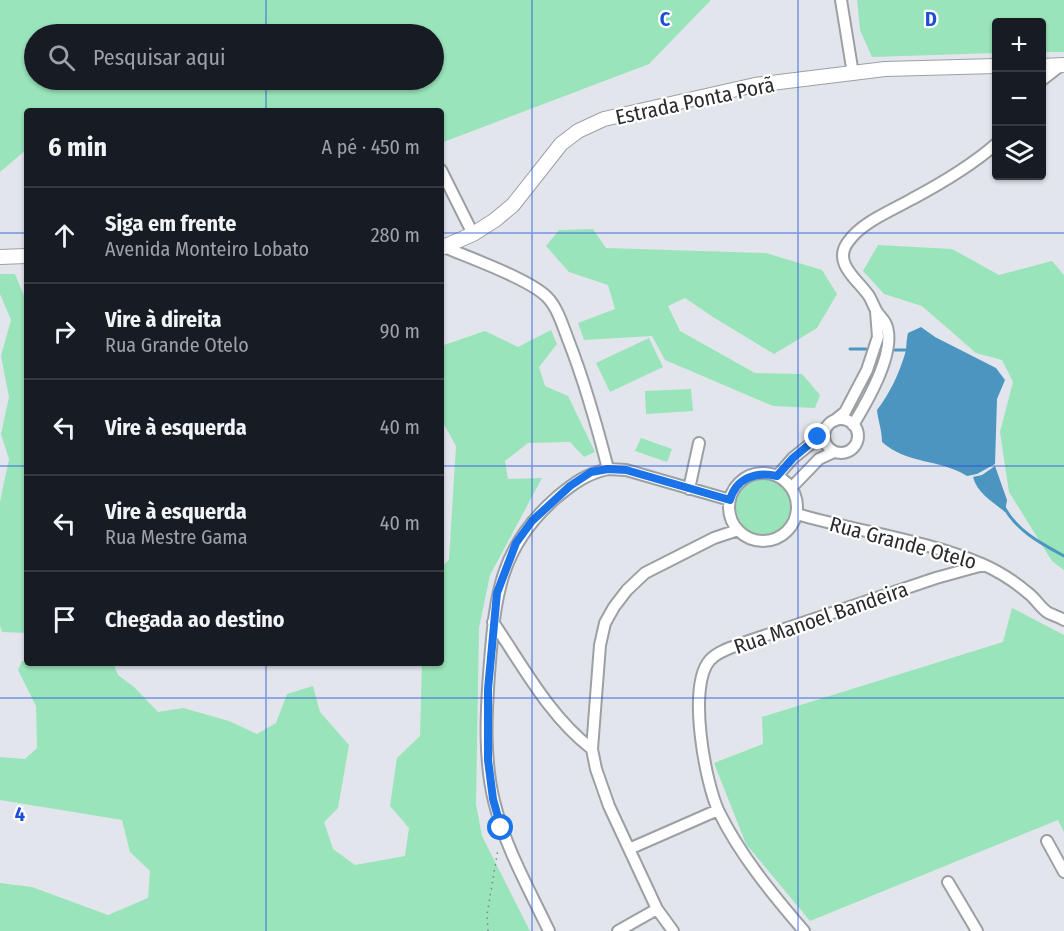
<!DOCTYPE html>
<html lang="pt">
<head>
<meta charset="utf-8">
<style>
  :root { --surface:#171b24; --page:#242831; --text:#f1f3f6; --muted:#9ea1a6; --line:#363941 }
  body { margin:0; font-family:"Fira Sans Condensed",sans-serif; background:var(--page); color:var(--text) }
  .controls { position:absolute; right:18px; top:18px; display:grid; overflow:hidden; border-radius:6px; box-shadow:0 2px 4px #0004 }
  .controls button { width:54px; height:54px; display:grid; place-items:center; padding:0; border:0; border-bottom:2px solid var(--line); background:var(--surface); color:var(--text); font:30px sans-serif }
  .stop { position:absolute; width:18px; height:18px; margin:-14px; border:4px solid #1a73e8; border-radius:50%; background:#fff }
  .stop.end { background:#1a73e8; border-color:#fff; box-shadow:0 2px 6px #0008 }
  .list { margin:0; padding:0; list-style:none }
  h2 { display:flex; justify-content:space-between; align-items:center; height:78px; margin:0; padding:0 24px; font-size:26px }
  h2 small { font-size:20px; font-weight:400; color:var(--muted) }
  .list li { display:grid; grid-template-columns:39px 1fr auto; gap:18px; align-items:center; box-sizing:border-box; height:96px; padding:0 24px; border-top:2px solid var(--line) }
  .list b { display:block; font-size:22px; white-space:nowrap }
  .list p { margin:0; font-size:20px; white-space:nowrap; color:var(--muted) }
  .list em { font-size:20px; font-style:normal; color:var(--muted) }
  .icon { flex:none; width:33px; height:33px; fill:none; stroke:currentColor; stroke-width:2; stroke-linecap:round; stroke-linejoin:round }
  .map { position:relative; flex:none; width:1064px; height:931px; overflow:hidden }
  .search { position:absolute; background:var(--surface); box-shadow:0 2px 4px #0004; left:24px; top:24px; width:420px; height:66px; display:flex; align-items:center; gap:15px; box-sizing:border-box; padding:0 21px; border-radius:33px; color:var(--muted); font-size:22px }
  .panel { position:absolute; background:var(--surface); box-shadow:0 2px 4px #0004; left:24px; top:108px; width:420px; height:558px; border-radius:6px }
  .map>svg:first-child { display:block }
</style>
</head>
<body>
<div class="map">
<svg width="1064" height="931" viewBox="0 0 1064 931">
  <rect width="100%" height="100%" fill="#e2e6ec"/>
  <path fill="#99e4ba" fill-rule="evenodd" d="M 0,0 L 711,0 L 649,64 L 441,143 L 441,111 L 27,111 L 27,149 L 0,172 ZM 34,34 L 434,34 L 434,80 L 34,80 Z
    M 857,0 L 1064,0 L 1064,52 L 1042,52 L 1042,22 L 996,22 L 996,53 L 872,57 L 860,30 Z
    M 593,229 L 606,248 L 766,253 L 822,270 L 837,294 L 817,328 L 774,354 L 713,317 L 685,298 L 668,306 L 680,331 L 755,373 L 802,374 L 820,395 L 815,408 L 773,406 L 665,360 L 652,336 L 584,340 L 578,323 L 615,309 L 608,285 L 569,272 L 546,246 L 559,230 Z
    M 878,245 L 952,249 L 999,275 L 1052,261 L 1064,275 L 1064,570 L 1052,561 L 1009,492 L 1000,432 L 1013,382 L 1002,360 L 976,353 L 922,306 L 884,294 L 863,271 Z
    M 0,274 L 15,274 L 27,303 L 27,633 L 2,632 L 0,625 L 0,502 L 9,459 L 1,434 L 9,397 L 1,356 L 11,320 L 0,294 Z
    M 551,330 L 557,344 L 539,367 L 545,386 L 568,396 L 595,452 L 584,457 L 570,442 L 528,443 L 505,461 L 508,479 L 542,478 L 490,575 L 479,628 L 476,804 L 482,836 L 530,931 L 0,931 L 0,883 L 32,887 L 108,915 L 148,898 L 150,871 L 130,852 L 122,820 L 0,800 L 0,757 L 25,759 L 37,748 L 36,706 L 18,670 L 22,661 L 113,663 L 118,675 L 134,687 L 158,712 L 183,708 L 229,721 L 257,734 L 276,723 L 287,694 L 313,686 L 320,712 L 349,745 L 338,808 L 324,822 L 333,849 L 355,865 L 405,856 L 409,828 L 390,806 L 397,758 L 420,736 L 422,663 L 441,663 L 441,567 L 449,560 L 456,446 L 441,419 L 441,346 L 485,331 L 518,347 Z
    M 649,338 L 663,367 L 610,392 L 596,363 Z
    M 691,389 L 693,411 L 646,414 L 645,391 Z
    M 641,438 L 672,449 L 667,462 L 635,451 Z
    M734 508a29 29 0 1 1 58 0a29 29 0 1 1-58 0Z
    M 1012,608 L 1064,635 L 1064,832 L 1058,820 L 810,921 L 746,844 L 714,763 L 763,744 L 762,717 L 1003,642 Z"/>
  <path fill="#4c95c1" d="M 921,327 L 935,337 L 996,368 L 1005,380 L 997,399 L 995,464 L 977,474 L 967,476 C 940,459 906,464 882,442 C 882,430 878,421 877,410 C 889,394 898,376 904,357 C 907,350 906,341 908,333 Z
    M 995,466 L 1007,500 L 1005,512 C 993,502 977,493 973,477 L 982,475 Z"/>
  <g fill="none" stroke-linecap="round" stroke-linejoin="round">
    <path stroke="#4c95c1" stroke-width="3" d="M 850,349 L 866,349
      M 895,350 L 905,350
      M 1004,507 C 1017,531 1040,543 1064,556"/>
    <defs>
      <path id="minor" d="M 841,0 L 853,74
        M 1042,80 L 1060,66
        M 441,170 L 473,234
        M 444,247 C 470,258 529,279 547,297 C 558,308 563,327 569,342 C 585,383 597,426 608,469 L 626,470 L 730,500
        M824 436a17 17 0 1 1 34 0a17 17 0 1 1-34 0Z
        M 834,421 L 845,412 L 867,370 L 878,337 L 876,311
        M 853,425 C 867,402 892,359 888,332 C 887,322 882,319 877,312 C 874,307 872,301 869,296 C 858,280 832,263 848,242 C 862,222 891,211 912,199 C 942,183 971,166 996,144
        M729 507a34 34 0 1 1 68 0a34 34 0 1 1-68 0Z
        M 777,476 L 793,458 L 824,433
        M 791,488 L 819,459 L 834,452
        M 689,489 L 699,443
        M 797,514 C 858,532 922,539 982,564 C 998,571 1014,581 1028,593 C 1035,598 1040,607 1047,612 C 1052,615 1059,617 1064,620
        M 493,622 C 523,666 549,716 592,749
        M 1047,841 L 1064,872
        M 629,849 L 718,810
        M 948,882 L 977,931
        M 549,931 C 529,889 505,847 494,801 C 484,760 486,715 489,674 C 495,600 497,549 557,497 C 574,483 586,474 608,469
        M 618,931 L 657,909
        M 673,931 L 657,909 L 609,806 L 596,769 L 592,749 L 600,645 L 605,623 L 614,607 L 627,590 L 645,573 L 714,538 L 738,530
        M 804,931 C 773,895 740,855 719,812 C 705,783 687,685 710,660 C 718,651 733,647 743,643 L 936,578 L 983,565"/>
      <path id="major" d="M 1042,66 L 1064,65
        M 441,248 L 473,234 L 495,220 L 513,205 L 561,144 L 578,131 L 604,119 L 755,85 L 885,69 L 996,66
        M 0,257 L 27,256"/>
    </defs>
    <use href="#minor" stroke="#9ca0a5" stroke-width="14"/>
    <use href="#major" stroke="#9ca0a5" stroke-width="16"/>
    <path stroke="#828488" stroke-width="1.5" stroke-dasharray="1.5 4.5" stroke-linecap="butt" d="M 488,931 L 487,915 L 498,849"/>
    <use href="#minor" stroke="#fff" stroke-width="10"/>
    <use href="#major" stroke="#fff" stroke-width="14"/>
  </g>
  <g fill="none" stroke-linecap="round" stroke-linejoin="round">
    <path stroke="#1a73e8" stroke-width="8" d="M 501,828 L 493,799 L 488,760 L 488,689 L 497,593 L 516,543 L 532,521 L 570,486 L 591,472 L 608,469 L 626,470 L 730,500 C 736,478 756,471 777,476 L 793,458 L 818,437"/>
  </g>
  <path fill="none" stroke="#1d4ed8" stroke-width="1.5" stroke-opacity="0.55" d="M 266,0 L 266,34M 532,0 L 532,931M 798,0 L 798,931M 266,80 L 266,111M 0,233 L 27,233M 441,233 L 1064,233M 0,466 L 27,466M 441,466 L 1064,466M 266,663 L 266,931M 0,698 L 1064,698"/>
  <g text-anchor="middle" stroke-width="4.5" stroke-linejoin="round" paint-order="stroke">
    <g font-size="21" fill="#2a2b2d" stroke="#fff">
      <text transform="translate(695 101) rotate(-12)" y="7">Estrada Ponta Porã</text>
      <text transform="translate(903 543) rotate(15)" y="7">Rua Grande Otelo</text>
      <text transform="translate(821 618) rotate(-19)" y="7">Rua Manoel Bandeira</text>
    </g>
  </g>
  <g font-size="20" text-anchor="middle" font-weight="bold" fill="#1d4ed8" stroke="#fff" stroke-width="4.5" stroke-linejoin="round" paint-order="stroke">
    <text x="665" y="26">C</text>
    <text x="931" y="26">D</text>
    <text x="20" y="821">4</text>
  </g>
</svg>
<div class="controls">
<button>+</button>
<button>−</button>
<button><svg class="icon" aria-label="layers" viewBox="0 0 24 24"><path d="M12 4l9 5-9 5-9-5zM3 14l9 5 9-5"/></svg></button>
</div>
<div class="stop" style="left:501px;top:828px"></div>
<div class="stop end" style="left:818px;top:437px"></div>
<div class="search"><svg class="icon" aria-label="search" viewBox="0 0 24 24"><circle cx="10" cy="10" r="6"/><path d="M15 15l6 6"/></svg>Pesquisar aqui</div>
<section class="panel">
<h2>6 min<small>A pé · 450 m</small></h2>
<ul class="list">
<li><svg class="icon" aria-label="ahead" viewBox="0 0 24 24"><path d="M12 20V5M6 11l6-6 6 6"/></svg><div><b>Siga em frente</b><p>Avenida Monteiro Lobato</p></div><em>280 m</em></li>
<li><svg class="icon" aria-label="right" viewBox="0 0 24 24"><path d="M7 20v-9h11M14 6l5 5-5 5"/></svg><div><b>Vire à direita</b><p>Rua Grande Otelo</p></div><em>90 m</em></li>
<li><svg class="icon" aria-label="left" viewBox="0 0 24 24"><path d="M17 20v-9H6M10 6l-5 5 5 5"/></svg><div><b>Vire à esquerda</b></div><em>40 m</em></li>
<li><svg class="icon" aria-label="left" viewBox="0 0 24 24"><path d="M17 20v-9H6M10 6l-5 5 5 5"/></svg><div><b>Vire à esquerda</b><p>Rua Mestre Gama</p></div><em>40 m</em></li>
<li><svg class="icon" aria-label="arrive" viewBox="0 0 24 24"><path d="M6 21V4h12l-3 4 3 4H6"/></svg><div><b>Chegada ao destino</b></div></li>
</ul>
</section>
</div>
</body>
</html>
